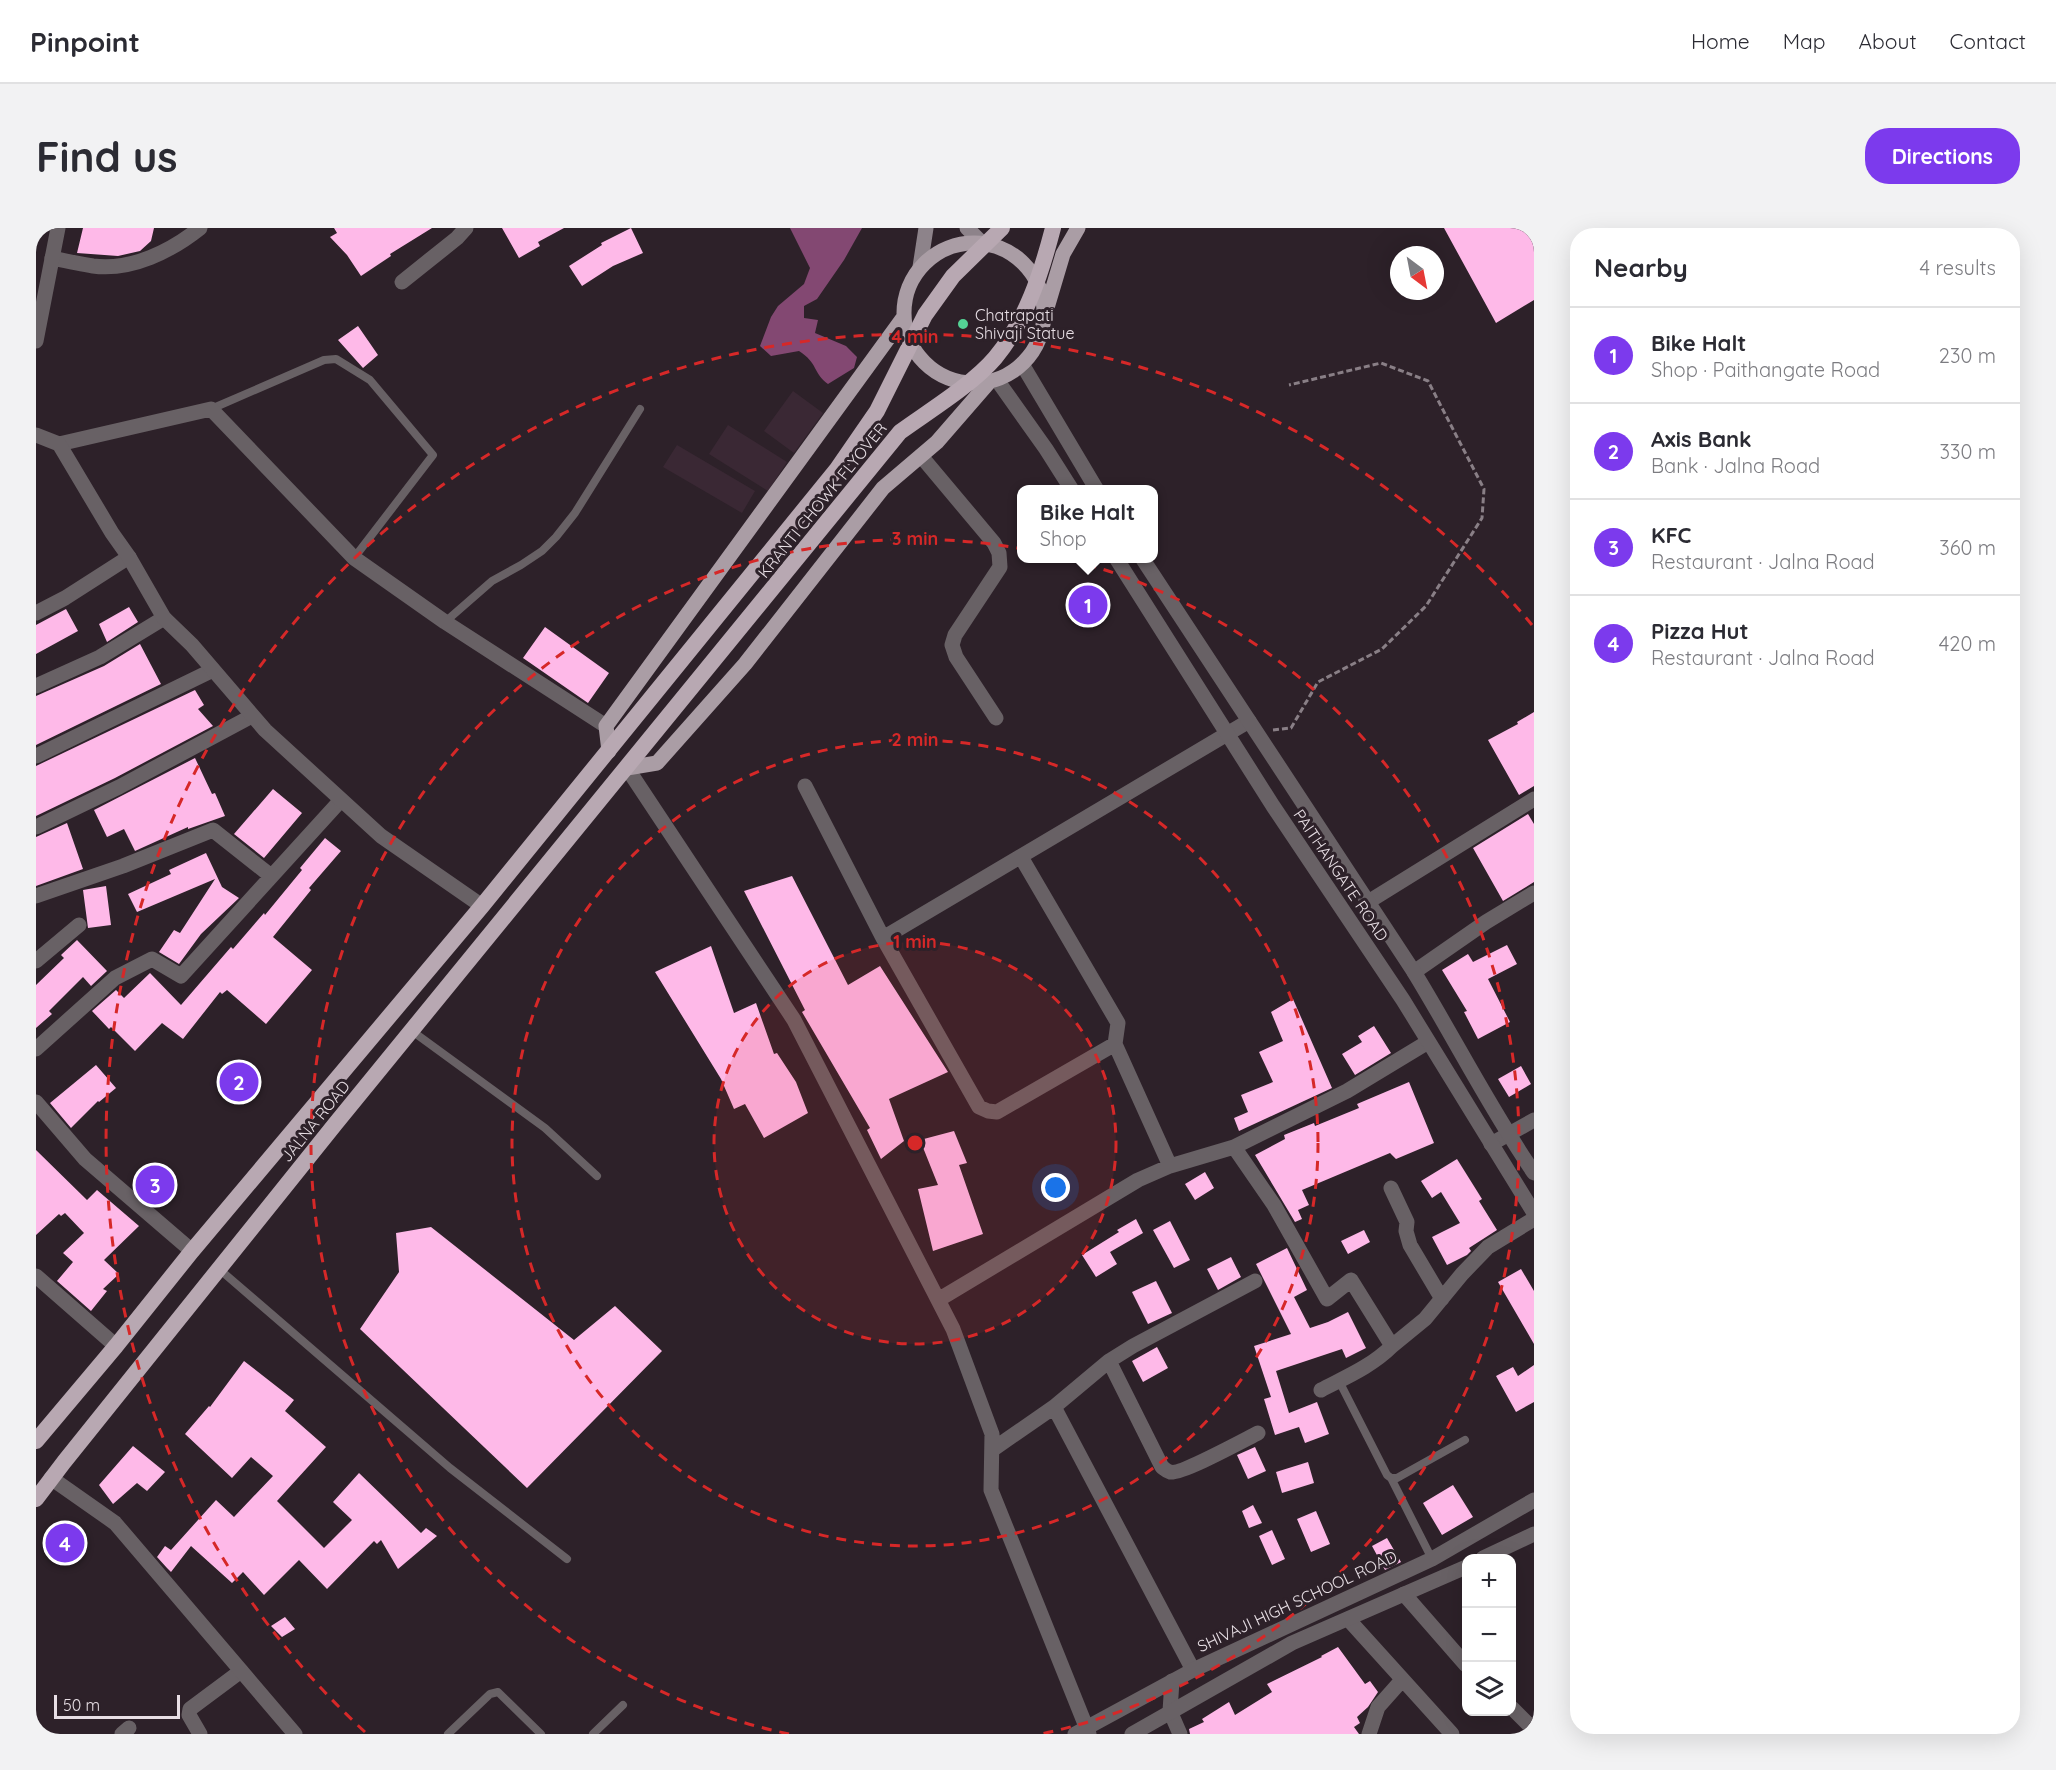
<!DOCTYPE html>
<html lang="en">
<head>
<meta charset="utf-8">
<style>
  :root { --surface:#fff; --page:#f2f2f3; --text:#2b2b33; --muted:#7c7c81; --line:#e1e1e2; --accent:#7c3aed }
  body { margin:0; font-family:Quicksand,sans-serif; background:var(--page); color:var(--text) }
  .controls { position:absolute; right:18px; bottom:18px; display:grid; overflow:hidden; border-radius:12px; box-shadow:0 6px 24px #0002 }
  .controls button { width:54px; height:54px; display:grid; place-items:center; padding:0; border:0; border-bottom:2px solid var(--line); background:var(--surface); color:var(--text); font:30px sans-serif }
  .compass { position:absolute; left:1354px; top:18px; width:54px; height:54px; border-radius:50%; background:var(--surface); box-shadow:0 6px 24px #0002; rotate:148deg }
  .scale { position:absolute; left:18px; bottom:15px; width:126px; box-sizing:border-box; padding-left:6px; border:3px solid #e8dfe5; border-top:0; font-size:16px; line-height:21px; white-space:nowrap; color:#e8dfe5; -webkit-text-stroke:4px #2d2129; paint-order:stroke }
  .you { position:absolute; left:1020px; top:960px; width:21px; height:21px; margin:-15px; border:4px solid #fff; border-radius:50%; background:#1a73e8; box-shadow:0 0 0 9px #1a73e833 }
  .badge { display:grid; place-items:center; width:39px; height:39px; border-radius:50%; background:var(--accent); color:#fff; font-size:20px; font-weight:700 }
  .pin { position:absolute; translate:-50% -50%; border:3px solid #fff; box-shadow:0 2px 6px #0006 }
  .popup { position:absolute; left:981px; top:257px; width:141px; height:78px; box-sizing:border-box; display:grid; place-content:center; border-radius:12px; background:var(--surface); filter:drop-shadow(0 2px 4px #0005); font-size:20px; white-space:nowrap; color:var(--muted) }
  .popup b { font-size:22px; color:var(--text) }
  .popup::after { content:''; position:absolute; left:50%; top:100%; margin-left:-12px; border:12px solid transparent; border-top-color:var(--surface) }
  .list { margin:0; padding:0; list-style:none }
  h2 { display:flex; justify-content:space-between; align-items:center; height:78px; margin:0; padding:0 24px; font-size:26px }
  h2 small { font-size:20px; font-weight:400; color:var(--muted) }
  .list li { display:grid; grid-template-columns:39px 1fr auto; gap:18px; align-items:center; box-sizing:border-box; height:96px; padding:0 24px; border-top:2px solid var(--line) }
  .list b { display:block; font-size:22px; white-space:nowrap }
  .list p { margin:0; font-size:20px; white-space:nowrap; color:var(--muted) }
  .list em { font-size:20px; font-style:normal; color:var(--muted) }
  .icon { flex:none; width:33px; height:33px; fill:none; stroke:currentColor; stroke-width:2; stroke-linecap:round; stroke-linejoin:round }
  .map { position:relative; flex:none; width:1498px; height:1506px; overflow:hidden; border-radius:24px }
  header { display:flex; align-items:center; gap:36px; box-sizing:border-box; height:84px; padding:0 30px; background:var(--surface); border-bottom:2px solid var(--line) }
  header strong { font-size:28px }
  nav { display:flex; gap:33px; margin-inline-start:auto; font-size:21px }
  .intro { display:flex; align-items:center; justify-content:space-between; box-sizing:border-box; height:144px; padding:0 36px }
  h1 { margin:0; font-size:42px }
  .button { padding:15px 27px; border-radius:24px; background:var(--accent); color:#fff; font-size:21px; font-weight:700 }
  main { display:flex; gap:36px; padding:0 36px }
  aside { flex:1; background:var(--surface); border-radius:24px; box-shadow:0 6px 24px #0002 }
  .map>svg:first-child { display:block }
</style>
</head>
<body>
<header>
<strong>Pinpoint</strong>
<nav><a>Home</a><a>Map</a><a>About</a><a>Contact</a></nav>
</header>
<div class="intro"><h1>Find us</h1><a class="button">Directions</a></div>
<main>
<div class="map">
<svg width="1498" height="1506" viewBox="0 0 1498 1506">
  <rect width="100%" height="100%" fill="#2d2129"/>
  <path fill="#3a2834" d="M 757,163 L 787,185 L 758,225 L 728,203 Z
    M 692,197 L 751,234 L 732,263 L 673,226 Z
    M 641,217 L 719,263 L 706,285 L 627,239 Z"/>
  <path fill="#834872" d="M 754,0 L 826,0 L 808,32 L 781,71 L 768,78 L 768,90 L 782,92 L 779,105 L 810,118 L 821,129 L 818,140 L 792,156 C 777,145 782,135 763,123 L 735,128 L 724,118 L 735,89 L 742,78 L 768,56 L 774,40 Z"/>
  <path fill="#feb9e8" d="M 47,0 L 118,0 L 115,13 L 104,23 L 82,28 L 41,25 Z
    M 298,0 L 396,0 L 354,26 L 355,28 L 325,48 L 311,27 L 294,9 L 301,5 Z
    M 466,0 L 528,0 L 502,14 L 504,18 L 483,30 Z
    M 595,0 L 607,25 L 577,38 L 546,58 L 533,38 L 566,17 L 565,15 Z
    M 1408,0 L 1498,0 L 1498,72 L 1460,95 Z
    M 322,98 L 342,127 L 327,140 L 302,112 Z
    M 93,379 L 102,394 L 71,414 L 63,396 Z
    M 30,381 L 42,403 L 0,426 L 0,397 Z
    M 509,399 L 573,445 L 552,475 L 487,430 Z
    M 104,416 L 125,456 L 0,517 L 0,468 L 68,438 Z
    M 159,462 L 168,477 L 162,481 L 177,498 L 79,550 L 0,588 L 0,538 Z
    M 1498,484 L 1498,558 L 1483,567 L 1452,512 L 1482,496 L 1481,494 Z
    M 159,530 L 176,566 L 179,565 L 189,588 L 152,601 L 152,599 L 99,623 L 88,601 L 71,609 L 58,582 Z
    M 237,561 L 266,585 L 228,630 L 198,606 Z
    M 1492,586 L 1498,596 L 1498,654 L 1467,673 L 1437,620 Z
    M 31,595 L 47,641 L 0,658 L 0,609 Z
    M 289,610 L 305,623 L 273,660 L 275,662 L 237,709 L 276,742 L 230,796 L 191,762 L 186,766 L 184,764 L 147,811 L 126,795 L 99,823 L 75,799 L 73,801 L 56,783 L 80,762 L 88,770 L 114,745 L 145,777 L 195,719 L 197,721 L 228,685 L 229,687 L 266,642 L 264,640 Z
    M 170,625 L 186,659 L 203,670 L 165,706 L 143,736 L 123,724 L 138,702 L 144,705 L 179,651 L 101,684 L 92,666 L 135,646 L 133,642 Z
    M 756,648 L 812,757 L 844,738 L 912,844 L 853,871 L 868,913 L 845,931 L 831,902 L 834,900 L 766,784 L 769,782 L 708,663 Z
    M 70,658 L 75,697 L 52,700 L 47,662 Z
    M 41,712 L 71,743 L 55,758 L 47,749 L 13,783 L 16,786 L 0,800 L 0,757 L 28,730 L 25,727 Z
    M 1471,717 L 1481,736 L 1452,751 L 1474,794 L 1442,811 L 1428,784 L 1431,783 L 1406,742 L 1432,726 L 1437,734 Z
    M 675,718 L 698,785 L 720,775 L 738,826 L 741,825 L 760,854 L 772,885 L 728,910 L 709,876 L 698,881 L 685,851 L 619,744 Z
    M 1257,771 L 1296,860 L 1203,903 L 1198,890 L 1212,884 L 1205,867 L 1237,854 L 1223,824 L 1247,813 L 1235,784 Z
    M 1338,798 L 1355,825 L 1319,847 L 1306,826 L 1326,814 L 1322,808 Z
    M 60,837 L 80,860 L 63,874 L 62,873 L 35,900 L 14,875 Z
    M 1485,838 L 1495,856 L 1473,869 L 1462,851 Z
    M 1373,854 L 1398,915 L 1360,931 L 1354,925 L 1266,962 L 1273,977 L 1262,982 L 1266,991 L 1259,994 L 1219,927 L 1249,911 L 1248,907 L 1278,895 L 1279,898 L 1323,880 L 1321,876 Z
    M 918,903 L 931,935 L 923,937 L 947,1006 L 897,1023 L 882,961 L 902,957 L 884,912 Z
    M 0,922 L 51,972 L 61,962 L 103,998 L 68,1032 L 83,1046 L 67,1061 L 71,1063 L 55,1083 L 21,1053 L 37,1034 L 27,1025 L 48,1005 L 29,985 L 25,988 L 23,986 L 0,1007 Z
    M 1421,931 L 1446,971 L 1443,973 L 1461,1002 L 1433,1020 L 1435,1023 L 1431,1027 L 1411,1037 L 1396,1009 L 1424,995 L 1405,964 L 1396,970 L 1385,953 Z
    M 1169,944 L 1178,960 L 1159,972 L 1149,956 Z
    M 1100,991 L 1107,1005 L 1074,1024 L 1081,1036 L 1060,1049 L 1046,1027 L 1083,1004 L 1081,1002 Z
    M 1134,993 L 1154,1032 L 1138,1040 L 1117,1002 Z
    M 395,999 L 538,1112 L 579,1078 L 626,1123 L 491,1260 L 324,1101 L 363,1044 L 360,1005 Z
    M 1328,1002 L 1334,1014 L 1312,1026 L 1305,1013 Z
    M 1251,1020 L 1271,1062 L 1258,1069 L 1274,1100 L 1292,1094 L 1312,1084 L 1330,1120 L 1310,1130 L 1306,1121 L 1240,1143 L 1253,1185 L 1281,1174 L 1293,1206 L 1269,1215 L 1263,1199 L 1239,1207 L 1228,1171 L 1235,1169 L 1218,1118 L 1255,1106 L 1220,1036 Z
    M 1195,1029 L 1205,1049 L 1182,1062 L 1171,1041 Z
    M 1485,1041 L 1498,1063 L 1498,1116 L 1462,1054 Z
    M 1120,1053 L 1136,1085 L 1112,1096 L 1096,1064 Z
    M 1121,1119 L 1132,1140 L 1107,1154 L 1096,1133 Z
    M 208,1133 L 258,1172 L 249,1183 L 290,1219 L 241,1273 L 288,1320 L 316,1292 L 297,1274 L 323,1245 L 385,1305 L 390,1300 L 401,1308 L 362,1341 L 345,1312 L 341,1316 L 338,1313 L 291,1361 L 263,1332 L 228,1367 L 207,1344 L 196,1355 L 155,1318 L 135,1344 L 131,1340 L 121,1329 L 129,1318 L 135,1322 L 180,1272 L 198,1289 L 237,1248 L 215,1229 L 196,1250 L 149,1206 L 173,1178 L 174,1179 Z
    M 1498,1137 L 1498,1174 L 1480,1184 L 1460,1148 L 1477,1139 L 1482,1148 Z
    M 97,1218 L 129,1244 L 111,1263 L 101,1255 L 77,1276 L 63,1257 Z
    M 1219,1219 L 1230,1243 L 1212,1251 L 1201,1227 Z
    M 1272,1234 L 1278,1255 L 1246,1265 L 1240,1244 Z
    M 1417,1257 L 1437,1289 L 1406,1307 L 1387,1275 Z
    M 1217,1277 L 1226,1295 L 1213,1300 L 1206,1283 Z
    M 1280,1283 L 1294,1316 L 1275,1324 L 1261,1291 Z
    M 1236,1302 L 1249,1331 L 1236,1337 L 1223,1308 Z
    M 1351,1310 L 1365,1334 L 1349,1342 L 1336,1318 Z
    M 249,1389 L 259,1401 L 246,1409 L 235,1398 Z
    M 1302,1419 L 1329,1456 L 1334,1453 L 1342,1464 L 1332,1479 L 1321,1489 L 1324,1495 L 1318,1499 L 1323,1506 L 1154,1506 L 1153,1501 L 1168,1494 L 1166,1491 L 1193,1474 L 1199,1487 L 1236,1464 L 1231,1456 L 1286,1429 L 1285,1428 Z"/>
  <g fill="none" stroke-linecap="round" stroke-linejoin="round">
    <path stroke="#897f86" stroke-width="3" stroke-dasharray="6 3" stroke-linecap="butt" d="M 1237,502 L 1255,500 L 1282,454 L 1346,421 L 1390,378 L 1446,290 L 1448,261 L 1392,153 L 1345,135 L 1253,157"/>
    <path stroke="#686165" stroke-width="8" d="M 175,181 L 288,132 L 300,131 L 334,152 L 397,227 L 318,330
      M 409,394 L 456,353 L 485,337 L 506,323 L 520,309 L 539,285 L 604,181
      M 376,803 L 509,900 L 561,948
      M 183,1041 L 414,1240 L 531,1331
      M 1303,1153 L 1351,1247 L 1355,1250 L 1361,1250 L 1429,1212
      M 1355,1250 L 1396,1331
      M 412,1506 L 454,1466 L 462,1464 L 505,1506
      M 557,1506 L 587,1477"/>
    <path stroke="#686165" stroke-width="15" d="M 16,30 C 30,33 44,36 57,38 C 96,43 135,23 164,0
      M 366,54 L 421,10 L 430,0
      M 23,216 L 175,181 L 318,330 L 409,394 L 570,498
      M 885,228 L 958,315 L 963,325 L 964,339 L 919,407 L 916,417 L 920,429 L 960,490
      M 0,385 L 29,370 L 93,329
      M 0,458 L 64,429 L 128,390
      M 0,528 L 177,442
      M 591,540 L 758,792 L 917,1101 L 956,1206 L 955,1262 L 1053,1506
      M 769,558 L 847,710 L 1213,493
      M 0,599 L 83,559 L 216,488
      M 985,629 L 1082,795 L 1079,816 L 1134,938
      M 0,668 L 87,638 L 177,602 L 235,648
      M 1332,674 L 1498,571
      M 847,710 L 943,879 L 952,883 L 961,884 L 1079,816
      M 0,733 L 43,697
      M 1378,744 L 1450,694 L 1498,665
      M 0,821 L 79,750 L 116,731 L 145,748 L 305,572
      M 0,874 L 49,931 L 156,1023
      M 1455,916 L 1498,892
      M 1198,919 L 1238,977 L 1291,1071 L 1315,1052 L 1356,1118 L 1389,1091 L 1426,1046 L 1452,1019 L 1498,991
      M 1355,960 L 1371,994 L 1370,1003 L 1374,1017 L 1406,1071
      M 0,1048 L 80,1118
      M 902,1072 L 1102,952 L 1134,938 L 1198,919 L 1311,863 L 1392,814
      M 1073,1133 L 1126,1239 C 1129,1241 1130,1243 1134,1244 C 1144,1247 1208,1212 1222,1205
      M 1285,1162 C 1310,1149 1336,1138 1356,1118
      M 1018,1179 L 1157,1442
      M 956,1222 L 1018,1179 L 1073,1133 L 1097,1118 L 1219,1053
      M 1368,1366 L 1430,1437
      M 1312,1391 L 1416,1506
      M 1136,1453 L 1134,1483 L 1144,1506
      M 1476,1480 L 1498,1502
      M 86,1506 L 93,1500
      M 164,1506 L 153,1487 L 154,1481 L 205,1443
      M 1333,1506 L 1342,1479 L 1366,1452"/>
    <path stroke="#686165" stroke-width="15" d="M 0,113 L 22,0
      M 986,136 L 1061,262
      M 961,152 L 1010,221 L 1036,262
      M 0,207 L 23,216 L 76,305 L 93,329 L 128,390 L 156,417 L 229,502 L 345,608 L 446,678
      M 1080,330 L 1237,578 L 1367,772 L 1498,985
      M 1106,330 L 1378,744 C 1419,811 1454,881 1498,945
      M 15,1250 L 79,1295 L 259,1506
      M 1447,1330 L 1498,1306
      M 1039,1506 L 1157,1442 L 1396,1331 L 1498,1272
      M 1096,1506 L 1256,1415 L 1430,1339"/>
    <path stroke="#8d838a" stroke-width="15" d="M 931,0 L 945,14
      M 884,39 L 890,0"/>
    <path stroke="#aa9da5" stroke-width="15" d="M868 85a70 70 0 1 1 140 0a70 70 0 1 1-140 0Z
      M 1010,83 L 1027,26 L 1042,0
      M 573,523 L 570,498 L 867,90
      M 591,540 L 621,535 L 709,436 L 847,260 L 901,214 L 954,153"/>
    <path stroke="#b8a8b2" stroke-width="16" d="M 0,1213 L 80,1118 L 156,1023 L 446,678 L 801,241 L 841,183 L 889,87 L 917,48 L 966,0
      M 0,1271 L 28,1234 L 300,895 L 864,204 C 893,183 937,156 959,130 C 990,93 1005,46 1017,0"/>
  </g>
  <circle cx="879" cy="915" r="201" fill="#d62828" fill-opacity=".12"/>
  <g fill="none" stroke="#d62828" stroke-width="3" stroke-dasharray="10 8">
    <circle cx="879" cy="915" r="201"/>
    <circle cx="879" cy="915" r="403"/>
    <path d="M753 1506A604 604 0 1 1 1005 1506"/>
    <path d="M329 1504A806 806 0 1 1 1496 397"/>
  </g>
  <circle fill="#54d395" stroke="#2d2129" stroke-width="2" cx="927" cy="96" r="6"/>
  <g text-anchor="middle" stroke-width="6" stroke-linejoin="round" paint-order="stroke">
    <g font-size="16" fill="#e8dfe5" stroke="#2d2129" text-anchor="start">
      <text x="939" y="93">Chatrapati<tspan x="939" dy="18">Shivaji Statue</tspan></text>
    </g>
    <g font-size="16" fill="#e8dfe5" stroke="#2d2129">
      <text transform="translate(786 272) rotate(-51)" y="6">KRANTI CHOWK FLYOVER</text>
      <text transform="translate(1305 647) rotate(56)" y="6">PAITHANGATE ROAD</text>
      <text transform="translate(279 893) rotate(-51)" y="6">JALNA ROAD</text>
      <text transform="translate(1261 1373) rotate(-25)" y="6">SHIVAJI HIGH SCHOOL ROAD</text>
    </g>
  </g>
  <circle cx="879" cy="915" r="9" fill="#d62828" stroke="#2d2129" stroke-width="3"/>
  <g font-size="18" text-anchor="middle" font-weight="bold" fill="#d62828" stroke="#2d2129" stroke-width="6" stroke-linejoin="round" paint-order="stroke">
    <text x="879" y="115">4 min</text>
    <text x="879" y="317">3 min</text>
    <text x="879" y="518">2 min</text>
    <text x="879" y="720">1 min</text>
  </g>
</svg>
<div class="controls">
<button>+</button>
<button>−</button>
<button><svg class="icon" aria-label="layers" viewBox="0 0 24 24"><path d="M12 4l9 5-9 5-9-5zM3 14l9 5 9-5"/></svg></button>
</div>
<svg class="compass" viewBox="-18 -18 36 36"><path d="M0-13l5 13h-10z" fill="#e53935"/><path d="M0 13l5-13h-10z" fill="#7c7c81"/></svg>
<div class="scale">50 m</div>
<div class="you"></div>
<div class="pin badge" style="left:1052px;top:377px">1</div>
<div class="popup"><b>Bike Halt</b>Shop</div>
<div class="pin badge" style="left:203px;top:854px">2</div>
<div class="pin badge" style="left:119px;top:957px">3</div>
<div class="pin badge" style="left:29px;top:1315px">4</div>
</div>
<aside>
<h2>Nearby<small>4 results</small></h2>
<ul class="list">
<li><span class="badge">1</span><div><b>Bike Halt</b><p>Shop · Paithangate Road</p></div><em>230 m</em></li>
<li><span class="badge">2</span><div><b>Axis Bank</b><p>Bank · Jalna Road</p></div><em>330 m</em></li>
<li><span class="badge">3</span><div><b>KFC</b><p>Restaurant · Jalna Road</p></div><em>360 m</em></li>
<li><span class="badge">4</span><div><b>Pizza Hut</b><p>Restaurant · Jalna Road</p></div><em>420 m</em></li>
</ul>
</aside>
</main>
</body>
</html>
